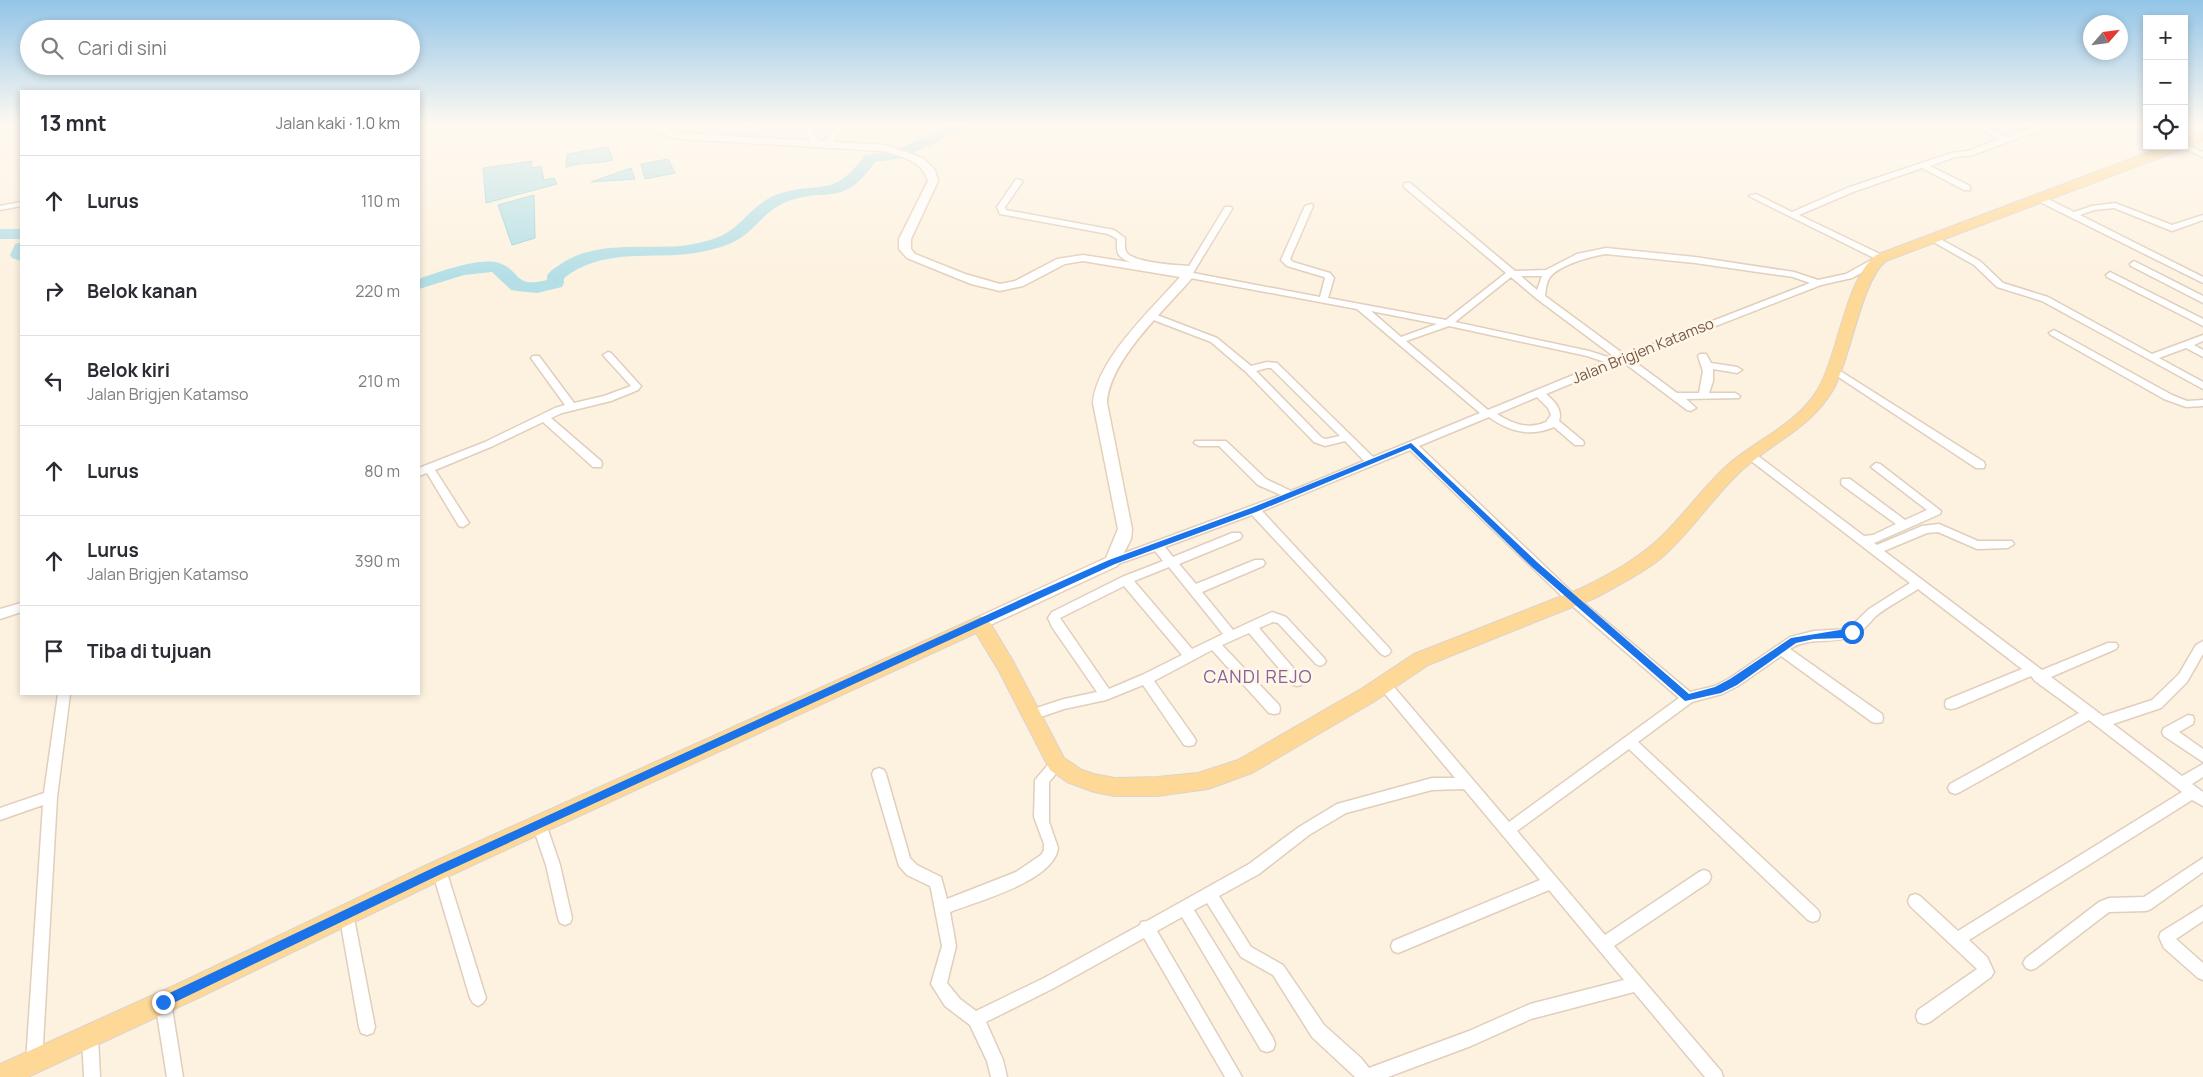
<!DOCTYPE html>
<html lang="id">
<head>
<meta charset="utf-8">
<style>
  :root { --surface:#fff; --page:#f2f2f3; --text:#2b2b33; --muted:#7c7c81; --line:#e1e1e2 }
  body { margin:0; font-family:Manrope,sans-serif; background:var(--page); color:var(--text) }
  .controls { position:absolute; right:15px; top:15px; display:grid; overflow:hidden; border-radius:0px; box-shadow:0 2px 8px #0003 }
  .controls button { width:45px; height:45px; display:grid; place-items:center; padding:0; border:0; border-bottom:1px solid var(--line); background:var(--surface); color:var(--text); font:25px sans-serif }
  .compass { position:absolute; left:2083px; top:15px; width:45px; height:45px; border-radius:50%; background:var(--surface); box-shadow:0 2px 8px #0003; rotate:62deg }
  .stop { position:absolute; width:15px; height:15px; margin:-11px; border:4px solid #1a73e8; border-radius:50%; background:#fff }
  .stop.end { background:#1a73e8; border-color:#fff; box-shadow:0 1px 5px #0008 }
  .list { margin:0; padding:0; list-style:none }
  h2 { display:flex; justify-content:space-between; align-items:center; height:65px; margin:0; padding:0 20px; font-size:21px }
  h2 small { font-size:16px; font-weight:400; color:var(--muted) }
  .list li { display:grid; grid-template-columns:32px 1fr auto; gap:15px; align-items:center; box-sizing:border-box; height:90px; padding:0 20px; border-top:1px solid var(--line) }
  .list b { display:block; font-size:19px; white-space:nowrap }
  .list p { margin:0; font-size:16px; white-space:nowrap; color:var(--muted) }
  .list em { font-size:16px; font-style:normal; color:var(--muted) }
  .icon { flex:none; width:28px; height:28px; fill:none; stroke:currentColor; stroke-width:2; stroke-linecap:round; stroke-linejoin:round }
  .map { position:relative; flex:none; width:2203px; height:1077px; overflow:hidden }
  .search { position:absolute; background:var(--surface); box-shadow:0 2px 8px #0003; left:20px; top:20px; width:400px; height:55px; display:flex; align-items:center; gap:12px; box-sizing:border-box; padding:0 18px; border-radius:28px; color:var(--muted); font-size:19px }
  .panel { position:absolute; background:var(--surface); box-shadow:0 2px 8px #0003; left:20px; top:90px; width:400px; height:605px; border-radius:0px }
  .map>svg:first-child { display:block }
</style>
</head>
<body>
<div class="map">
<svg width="2203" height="1077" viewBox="0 0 2203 1077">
  <rect width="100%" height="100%" fill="#fdf2e0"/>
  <path fill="#b5dfe7" stroke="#9bcfd9" d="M 608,147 L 613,160 C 597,164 582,162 566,167 L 567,154 Z
    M 668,159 L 675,173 L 645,179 L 641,164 Z
    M 532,161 L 531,168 L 541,166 L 544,180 L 554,178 L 557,184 L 486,203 L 483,168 Z
    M 631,168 L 635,179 L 591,182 Z
    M 534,195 L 535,238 L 512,245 L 498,205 Z"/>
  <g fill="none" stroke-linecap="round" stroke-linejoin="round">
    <path fill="#b5dfe7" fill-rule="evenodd" d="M 951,125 L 969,125 L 967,128 L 902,158 L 875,162 C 842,209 828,186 786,202 C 768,209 757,226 742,237 C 732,244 721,247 710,250 C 659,263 608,244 564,278 L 564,283 L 562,287 L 537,293 L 517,291 L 511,290 L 492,272 L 464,275 L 419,289 L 419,279 C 438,272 480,257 499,263 C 521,270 514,289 547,280 C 546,273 552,270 558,266 C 593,240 639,249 680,246 C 697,244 717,240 731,230 C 746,219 757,202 776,195 C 819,179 832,201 865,155 L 894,151 Z
      M 0,229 L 21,229 L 21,239 L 0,239 Z
      M 21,242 L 21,261 L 12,258 L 10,255 L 15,244 Z"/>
    <defs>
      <path id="street" d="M 727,125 L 736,125 L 744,128 L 772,125 C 759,133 739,136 727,125 Z
        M 801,125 L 809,125 L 822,145 L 836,125 L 844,125 L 829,148 L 826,148 L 822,146 L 816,148 Z
        M 1973,125 L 1983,125 L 2006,136 L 2042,125 L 2053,125 L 1973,155 L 1955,157 L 1930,166 L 1970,186 L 1970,190 L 1964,190 L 1922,168 L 1853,192 L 1799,215 L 1884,256 L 1884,260 L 1878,260 L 1749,196 L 1756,194 L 1792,212 L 1847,188 L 1951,153 L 1968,151 L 1999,139 Z
        M 2184,144 L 2203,152 L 2203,157 L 2179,146 L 2184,146 Z
        M 1016,179 L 1023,181 L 1005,207 L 1006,210 L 1114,230 L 1125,238 C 1125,243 1124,249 1127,253 C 1136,263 1175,265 1189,266 L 1225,207 L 1231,207 L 1232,209 L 1193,273 L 1320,297 L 1325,278 L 1324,277 L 1287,266 L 1281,260 L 1305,206 L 1312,204 L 1313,206 L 1290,259 L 1293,262 L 1330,273 L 1334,278 L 1328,298 L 1446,320 L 1506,273 L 1404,187 L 1404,183 L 1410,183 L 1515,271 L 1546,270 L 1577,254 L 1606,248 L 1695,257 L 1794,272 L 1818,280 L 1846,274 L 1871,260 L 1877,260 L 1877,264 L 1852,278 L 1821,285 L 1631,359 L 1677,393 L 1699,393 L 1703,371 L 1698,356 L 1700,354 L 1706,354 L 1711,363 L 1737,367 L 1742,370 L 1737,373 L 1713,369 L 1713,381 L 1709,393 L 1735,393 L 1740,396 L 1739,398 L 1686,399 L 1696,408 L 1691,411 L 1687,410 L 1623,362 L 1546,394 C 1554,401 1563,409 1559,421 L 1583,441 L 1584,443 L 1583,445 L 1575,445 L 1554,427 C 1530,437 1510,432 1489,417 L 1419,446 L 1577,597 L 1690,692 L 1715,686 L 1730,678 L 1790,637 L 1814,631 L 1848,629 L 1869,609 L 1910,583 L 1746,457 L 1745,455 L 1746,453 L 1754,453 L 1864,536 L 1873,535 L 1896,524 L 1842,485 L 1841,482 L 1842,479 L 1850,479 L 1905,520 L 1927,510 L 1871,467 L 1876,463 L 1880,464 L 1941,511 L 1940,514 L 1874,543 L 1877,545 L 1922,526 L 1939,524 L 1978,541 L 2012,541 L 2014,544 L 2008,548 L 1977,549 L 1938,532 L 1927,533 L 1884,551 L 2042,670 L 2108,643 L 2116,643 L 2118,646 L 2116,649 L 2051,677 L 2103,716 L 2152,700 L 2179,674 L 2196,645 L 2203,641 L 2203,654 L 2187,682 L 2161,708 L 2113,724 L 2182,776 L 2203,764 L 2203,777 L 2192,784 L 2203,792 L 2203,806 L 2192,800 L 1969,940 L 1987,957 L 1994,972 L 1991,977 L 1930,1022 L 1924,1024 L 1918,1022 L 1916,1016 L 1918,1010 L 1977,969 L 1910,906 L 1908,901 L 1910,896 L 1915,894 L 1920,896 L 1958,931 L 2182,792 L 2089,720 L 1960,792 L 1955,794 L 1950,792 L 1948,788 L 1950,784 L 2079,713 L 2035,681 L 2031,676 L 1956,708 L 1951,709 L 1946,708 L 1945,704 L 1946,700 L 2022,669 L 1918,589 C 1905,598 1888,606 1876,616 C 1869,623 1862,633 1853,636 C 1833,645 1809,636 1790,649 L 1882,714 L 1883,718 L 1882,722 L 1877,723 L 1872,722 L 1781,656 L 1738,686 L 1722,694 L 1692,702 L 1638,742 L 1818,910 L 1820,915 L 1818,920 L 1813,922 L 1808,920 L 1629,749 L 1517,831 L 1605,935 L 1699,872 L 1704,870 L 1709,872 L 1711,877 L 1709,882 L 1614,946 L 1721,1071 L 1723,1077 L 1705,1077 L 1634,992 L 1531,1019 L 1471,1046 L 1388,1077 L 1355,1077 L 1312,1037 L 1273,975 L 1241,957 L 1207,903 L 1194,910 L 1273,1038 L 1275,1044 L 1273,1050 L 1267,1052 L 1261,1050 L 1182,917 L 1157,931 L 1242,1077 L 1225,1077 L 1144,938 L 1054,988 L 986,1022 L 1003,1060 L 1007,1077 L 991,1077 L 987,1061 L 970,1025 L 945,1006 L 931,984 L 942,946 L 931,889 L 930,886 L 907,875 L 899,866 L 872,774 L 874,770 L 879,768 L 884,770 L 886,774 L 910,858 L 917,865 L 941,877 L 947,899 L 1016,872 L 1041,855 L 1044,850 L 1044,844 L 1034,817 L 1035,780 L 1052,760 L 1057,758 L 1062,760 L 1064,764 L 1049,782 L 1049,822 L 1058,848 C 1054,881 978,901 950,912 L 956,946 L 947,983 L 960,999 L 976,1011 L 1044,978 L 1140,925 L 1141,922 L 1147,921 L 1249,864 L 1299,827 L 1337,804 L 1432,778 L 1455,778 L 1380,688 L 1378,684 L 1380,680 L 1384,679 L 1388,680 L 1509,822 L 1679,698 L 1569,603 L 1410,450 L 1262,511 L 1389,648 L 1391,651 L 1389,654 L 1385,656 L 1381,654 L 1252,515 L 1165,547 L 1173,557 L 1232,533 L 1240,533 L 1242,536 L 1240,539 L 1179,564 L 1196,584 L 1255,560 L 1263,560 L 1265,563 L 1263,566 L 1202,592 L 1233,630 L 1272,612 L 1286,617 L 1324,658 L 1326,661 L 1324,664 L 1320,666 L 1316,664 L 1278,623 L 1273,622 L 1259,628 L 1301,677 L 1303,681 L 1301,685 L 1297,686 L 1293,685 L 1249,633 L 1222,645 L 1279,705 L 1280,709 L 1279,713 L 1274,714 L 1269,713 L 1212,650 L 1154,681 L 1194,737 L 1196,741 L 1194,745 L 1189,746 L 1184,745 L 1143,685 L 1106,700 L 1064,709 L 1032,720 L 1027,719 L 1026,715 L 1027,711 L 1064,699 L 1097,692 L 1052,627 L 1048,618 L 1052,612 L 1122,577 L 1163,561 L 1155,551 L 1112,566 L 1106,562 L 1108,559 L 1281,495 L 1258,485 L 1219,446 L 1199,446 L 1194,443 L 1195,441 L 1226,441 L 1266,479 L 1291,491 L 1364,461 L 1345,441 L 1325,446 L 1314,442 L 1246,372 L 1211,342 L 1151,319 L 1151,315 L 1157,315 L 1217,338 L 1251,366 L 1267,362 L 1277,363 L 1373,457 L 1480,413 L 1357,309 L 1185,277 L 1184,275 L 1186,271 C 1171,269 1129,268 1119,255 C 1116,250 1117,244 1117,239 L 1108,234 L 1000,214 L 997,207 ZM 1606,254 L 1695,263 L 1793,277 L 1810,283 L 1625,355 L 1545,296 C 1546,289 1546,283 1550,277 C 1559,265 1592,256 1606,254 ZM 1521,276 L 1542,276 L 1537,290 ZM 1511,277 L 1537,299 L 1616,358 L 1614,359 L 1589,351 L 1455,322 ZM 1371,311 L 1437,324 L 1401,337 ZM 1449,326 L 1587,356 L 1605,362 L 1488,410 L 1406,341 ZM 1267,368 L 1271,368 L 1340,436 L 1326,439 L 1322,438 L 1256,371 ZM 1537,397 L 1548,408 L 1551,415 L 1546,422 C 1528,430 1513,424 1497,414 ZM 1169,567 L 1223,634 L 1192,649 L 1134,581 ZM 1124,586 L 1182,655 L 1142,675 L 1109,689 L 1060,618 ZM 1464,789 L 1540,880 L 1393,941 L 1391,946 L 1393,951 L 1398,953 L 1549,890 L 1624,980 L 1530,1004 L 1469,1031 L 1369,1068 L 1361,1058 L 1324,1025 L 1283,965 L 1251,947 L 1219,896 L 1259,874 L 1309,835 L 1346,813 L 1432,790 Z
        M 2036,196 L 2042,196 L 2074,212 L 2092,206 L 2115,203 L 2172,225 L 2203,215 L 2203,220 L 2172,231 L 2114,208 L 2094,210 L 2080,215 L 2203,277 L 2203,283 L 2036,200 Z
        M 21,202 L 21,206 L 0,210 L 0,206 Z
        M 1933,235 L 1980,261 L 2003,283 L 2048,297 L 2152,354 L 2203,335 L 2203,341 L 2194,345 L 2203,350 L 2203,357 L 2186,348 L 2159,358 L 2203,382 L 2203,389 L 2042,301 L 1997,287 L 1974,265 L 1930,240 L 1929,238 Z
        M 2134,261 L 2203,296 L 2203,303 L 2131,266 L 2130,264 Z
        M 2110,272 L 2203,319 L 2203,326 L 2107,277 L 2106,275 Z
        M 2054,330 L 2172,395 L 2187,401 L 2203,400 L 2203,406 L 2186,407 L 2164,399 L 2051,335 L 2049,333 Z
        M 608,352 L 611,353 L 639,384 L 641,386 L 638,390 L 611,401 L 562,413 L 551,418 L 601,461 L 602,464 L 601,467 L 593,467 L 543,422 L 493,446 L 435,470 L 469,523 L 463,527 L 459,526 L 427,473 L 419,476 L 419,468 L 485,442 L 555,408 L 565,405 L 531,358 L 533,356 L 539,356 L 574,403 L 604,396 L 631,386 L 603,355 Z
        M 1834,367 L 1984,462 L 1985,465 L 1984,468 L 1976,468 L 1831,372 L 1829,370 L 1831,368 Z
        M 21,603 L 21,612 L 0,619 L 0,609 Z
        M 58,694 L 70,694 L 57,797 L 42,1062 L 40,1068 L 34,1070 L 28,1068 L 26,1062 L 43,805 L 0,820 L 0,808 L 44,793 Z
        M 2188,715 L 2193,716 L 2194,720 L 2193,724 L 2179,732 L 2203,749 L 2203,762 L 2164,736 L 2162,732 L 2164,728 Z
        M 539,818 L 544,820 L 546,824 L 560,865 L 572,918 L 570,923 L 565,925 L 560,923 L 558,918 L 546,865 L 532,824 L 534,820 Z
        M 2203,858 L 2203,872 L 2151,909 L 2146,911 L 2109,912 L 2036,968 L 2031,970 L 2026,968 L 2023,963 L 2026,958 L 2099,902 L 2109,898 L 2144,897 Z
        M 439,863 L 444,865 L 446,870 L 486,998 L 483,1003 L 478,1006 L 473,1003 L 470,998 L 432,870 L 434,865 Z
        M 346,906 L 351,908 L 353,913 L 375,1027 L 373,1033 L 367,1035 L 361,1033 L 359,1027 L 339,913 L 341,908 Z
        M 2203,906 L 2203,921 L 2176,939 L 2203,963 L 2203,980 L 2198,978 L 2164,948 L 2159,937 L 2161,932 Z
        M 163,994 L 168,997 L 171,1002 L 183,1077 L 167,1077 L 155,1002 L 158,997 Z
        M 90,1029 L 96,1031 L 98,1037 L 100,1077 L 84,1077 L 82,1037 L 84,1031 Z"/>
      <path id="secondary" d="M 653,125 L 664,125 L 669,130 L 680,133 L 885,145 L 923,158 L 935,170 L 938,181 L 911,239 L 911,249 L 915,254 L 965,274 L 1000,284 L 1015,281 L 1057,259 L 1083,255 L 1192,272 L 1192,278 C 1165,310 1109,360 1107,403 L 1132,529 L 1131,539 L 1117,566 L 986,627 L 980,629 L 974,627 L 972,623 L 974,619 L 1106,558 L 1118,529 L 1093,403 C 1097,359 1151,310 1180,277 L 1083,261 L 1065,264 L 1023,286 L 1000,291 L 971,284 L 907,258 L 899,249 L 899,239 L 928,181 C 922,160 902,157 884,151 L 680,139 L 661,134 Z"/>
      <path id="primary" d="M 2203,132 L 2203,140 L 2188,147 L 1886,261 C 1861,281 1851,358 1833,390 C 1809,430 1772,442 1740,472 C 1711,499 1690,534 1660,559 C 1640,575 1617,586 1595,598 L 1428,665 L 1375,701 L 1252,773 L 1208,789 L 1157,796 L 1115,796 L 1094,792 L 1067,782 L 1050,770 L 999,671 L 976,633 L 447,877 L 198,998 L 28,1077 L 0,1077 L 0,1064 L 182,982 L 431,863 L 980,616 L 987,618 L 1013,661 L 1064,758 L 1082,770 L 1094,774 L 1115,778 L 1157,777 L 1198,773 L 1238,760 L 1361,689 L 1414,654 L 1582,588 C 1610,574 1638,559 1661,537 C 1686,513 1705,484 1731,462 C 1760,438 1798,423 1818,389 C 1839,353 1845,280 1876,255 L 2165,146 L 2184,146 L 2184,140 Z"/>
    </defs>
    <use href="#street" stroke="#e1cebc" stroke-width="3"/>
    <use href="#secondary" stroke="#e6cfba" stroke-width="3"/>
    <use href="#primary" stroke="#dbd3cf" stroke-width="2"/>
    <use href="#street" fill="#fff" fill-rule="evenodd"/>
    <use href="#secondary" fill="#fff" fill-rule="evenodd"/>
    <use href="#primary" fill="#fed896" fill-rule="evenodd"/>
  </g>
  <linearGradient id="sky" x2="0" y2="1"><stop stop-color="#93c5e8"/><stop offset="0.45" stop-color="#fef9f1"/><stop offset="1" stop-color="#fef9f1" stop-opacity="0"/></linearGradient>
  <rect width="2203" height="276" fill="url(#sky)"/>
  <path fill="#1a73e8" d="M 1411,443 L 1538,563 L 1689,694 L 1715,687 L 1730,679 L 1791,638 L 1852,628 L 1856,632 L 1844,638 L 1814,639 L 1796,643 L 1737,685 L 1721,693 L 1685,701 L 1532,567 L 1410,448 L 1256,512 L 1115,564 L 1043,597 L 443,873 L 167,1006 L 159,1006 L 159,998 L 435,867 L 1037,592 L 1109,560 L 1251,508 Z"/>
  <g text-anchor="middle" stroke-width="5" stroke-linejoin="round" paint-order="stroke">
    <g font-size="15" fill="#745747" stroke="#fff6e7">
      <text transform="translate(1643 351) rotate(-22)" y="5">Jalan Brigjen Katamso</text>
    </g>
    <g font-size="18" letter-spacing="1" fill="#866298" stroke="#fff6e7">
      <text x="1258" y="683">CANDI REJO</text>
    </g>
  </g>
</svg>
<div class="controls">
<button>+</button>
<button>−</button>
<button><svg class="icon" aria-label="locate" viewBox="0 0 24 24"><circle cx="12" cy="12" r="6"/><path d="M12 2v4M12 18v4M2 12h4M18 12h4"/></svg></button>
</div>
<svg class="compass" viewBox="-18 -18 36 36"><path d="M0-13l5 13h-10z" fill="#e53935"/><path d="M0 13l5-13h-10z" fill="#7c7c81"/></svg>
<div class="stop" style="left:1852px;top:632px"></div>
<div class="stop end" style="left:163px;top:1002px"></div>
<div class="search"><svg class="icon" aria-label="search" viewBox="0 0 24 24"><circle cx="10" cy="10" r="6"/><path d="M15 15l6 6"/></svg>Cari di sini</div>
<section class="panel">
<h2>13 mnt<small>Jalan kaki · 1.0 km</small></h2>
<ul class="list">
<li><svg class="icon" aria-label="ahead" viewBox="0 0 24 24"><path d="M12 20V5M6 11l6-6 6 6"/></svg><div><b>Lurus</b></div><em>110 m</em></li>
<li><svg class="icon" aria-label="right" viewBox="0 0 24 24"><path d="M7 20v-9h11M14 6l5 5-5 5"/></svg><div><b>Belok kanan</b></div><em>220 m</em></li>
<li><svg class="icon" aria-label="left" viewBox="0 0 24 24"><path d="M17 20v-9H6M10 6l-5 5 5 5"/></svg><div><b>Belok kiri</b><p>Jalan Brigjen Katamso</p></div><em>210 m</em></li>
<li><svg class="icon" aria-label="ahead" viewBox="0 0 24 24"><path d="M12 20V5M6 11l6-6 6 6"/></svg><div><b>Lurus</b></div><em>80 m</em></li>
<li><svg class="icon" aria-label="ahead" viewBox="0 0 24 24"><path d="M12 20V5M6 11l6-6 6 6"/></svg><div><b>Lurus</b><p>Jalan Brigjen Katamso</p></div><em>390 m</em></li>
<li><svg class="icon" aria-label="arrive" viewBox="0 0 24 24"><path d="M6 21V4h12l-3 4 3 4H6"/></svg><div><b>Tiba di tujuan</b></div></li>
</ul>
</section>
</div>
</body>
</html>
